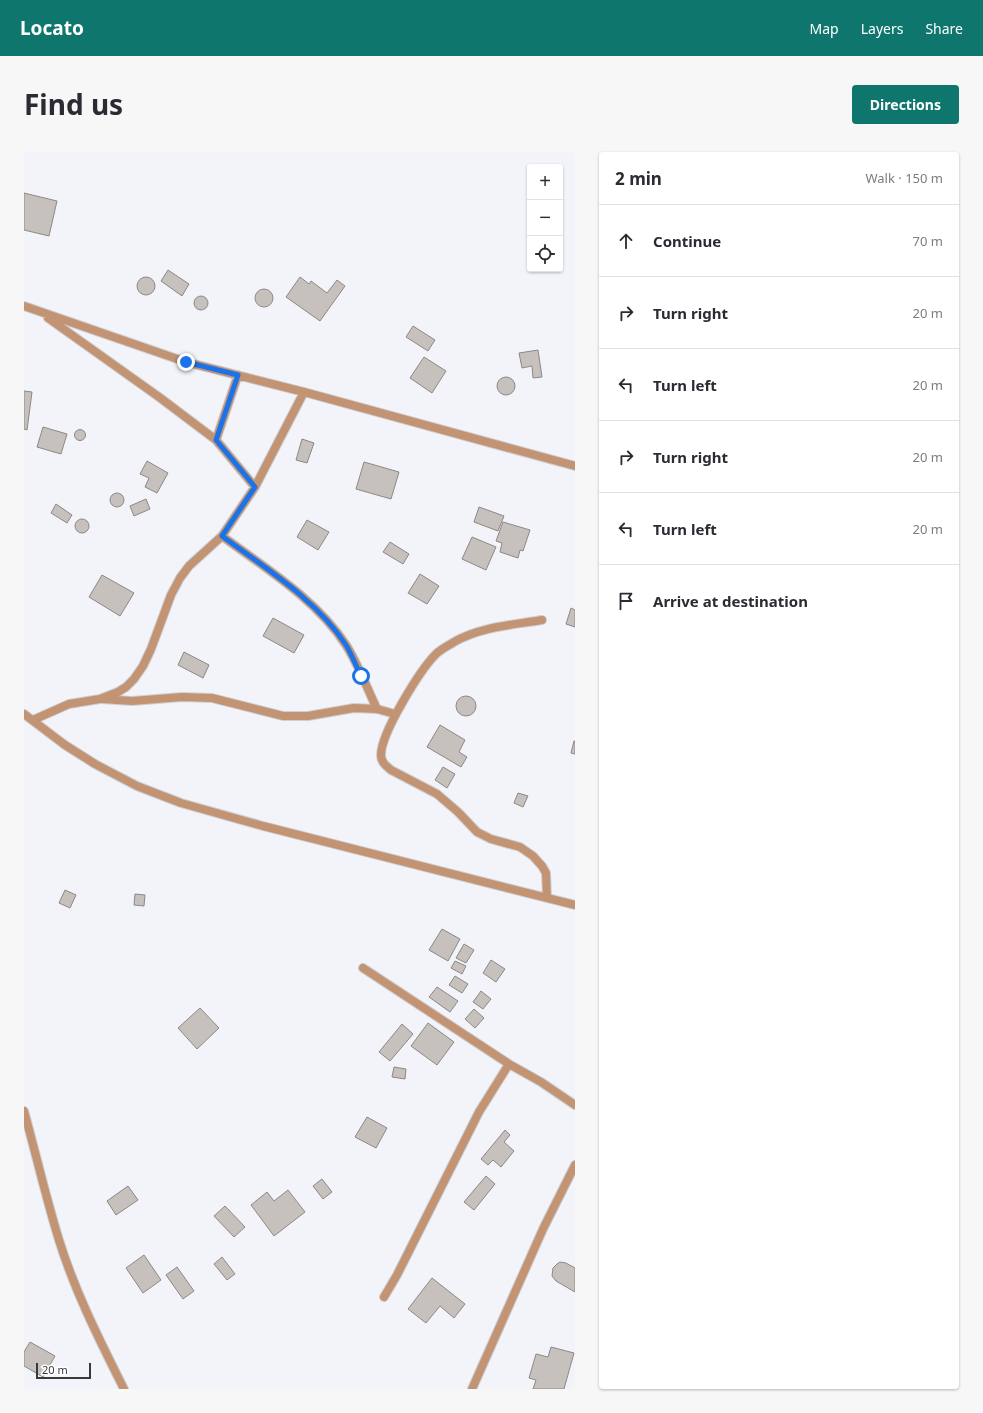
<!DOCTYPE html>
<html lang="en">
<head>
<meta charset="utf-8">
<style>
  :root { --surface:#fff; --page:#f7f7f7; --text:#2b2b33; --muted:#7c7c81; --line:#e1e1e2; --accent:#0f766e }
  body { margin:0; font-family:"Noto Sans",sans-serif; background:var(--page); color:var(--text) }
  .controls { position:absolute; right:12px; top:12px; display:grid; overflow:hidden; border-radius:4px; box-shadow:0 1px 3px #0004 }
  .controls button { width:36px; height:36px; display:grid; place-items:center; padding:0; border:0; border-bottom:1px solid var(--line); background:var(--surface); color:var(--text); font:20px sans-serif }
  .scale { position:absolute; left:12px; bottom:10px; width:55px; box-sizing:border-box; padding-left:4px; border:2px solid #38393b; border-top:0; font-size:11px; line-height:14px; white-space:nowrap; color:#38393b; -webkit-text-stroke:3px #fff; paint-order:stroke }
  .stop { position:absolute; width:12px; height:12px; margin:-9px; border:3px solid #1a73e8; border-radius:50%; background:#fff }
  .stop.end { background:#1a73e8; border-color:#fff; box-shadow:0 1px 4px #0008 }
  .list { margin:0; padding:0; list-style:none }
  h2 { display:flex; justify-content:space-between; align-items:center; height:52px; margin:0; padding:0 16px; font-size:17px }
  h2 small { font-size:13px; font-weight:400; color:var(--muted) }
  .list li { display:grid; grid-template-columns:26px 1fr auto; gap:12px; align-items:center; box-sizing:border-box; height:72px; padding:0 16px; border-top:1px solid var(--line) }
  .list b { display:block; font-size:15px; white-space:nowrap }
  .list em { font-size:13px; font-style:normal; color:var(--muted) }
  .icon { flex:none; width:22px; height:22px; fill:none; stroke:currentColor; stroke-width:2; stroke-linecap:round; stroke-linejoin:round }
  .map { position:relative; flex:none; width:551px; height:1237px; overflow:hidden; border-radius:4px }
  header { display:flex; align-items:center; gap:24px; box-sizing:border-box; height:56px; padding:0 20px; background:var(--accent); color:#fff }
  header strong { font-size:19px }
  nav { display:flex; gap:22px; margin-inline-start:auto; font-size:14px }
  .intro { display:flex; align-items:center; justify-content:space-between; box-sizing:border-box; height:96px; padding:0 24px }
  h1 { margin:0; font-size:28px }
  .button { padding:10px 18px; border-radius:4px; background:var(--accent); color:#fff; font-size:14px; font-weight:700 }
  main { display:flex; gap:24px; padding:0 24px }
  aside { flex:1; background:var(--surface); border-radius:4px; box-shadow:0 1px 3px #0004 }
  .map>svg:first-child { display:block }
</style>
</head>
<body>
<header>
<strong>Locato</strong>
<nav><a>Map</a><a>Layers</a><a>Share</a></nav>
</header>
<div class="intro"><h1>Find us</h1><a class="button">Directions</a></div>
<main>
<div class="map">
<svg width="551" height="1237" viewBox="0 0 551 1237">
  <rect width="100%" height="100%" fill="#f3f4f9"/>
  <path fill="#c7c1be" stroke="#8d8885" d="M 0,41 L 33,49 L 25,84 L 0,78 Z
    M 144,118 L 165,132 L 158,144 L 137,129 Z
    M 276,125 L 285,132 L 287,129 L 303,141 L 313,128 L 321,134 L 296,169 L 262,145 Z
    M113 134a9 9 0 1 1 18 0a9 9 0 1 1-18 0Z
    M231 146a9 9 0 1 1 18 0a9 9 0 1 1-18 0Z
    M170 151a7 7 0 1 1 14 0a7 7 0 1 1-14 0Z
    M 389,174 L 411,188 L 404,199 L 382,185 Z
    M 514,198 L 518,225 L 509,226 L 508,214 L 498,216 L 495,201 Z
    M 400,205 L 422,219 L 408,241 L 386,226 Z
    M473 234a9 9 0 1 1 18 0a9 9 0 1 1-18 0Z
    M 0,239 L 8,240 L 3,278 L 0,277 Z
    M 19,275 L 43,282 L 37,302 L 13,295 Z
    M50.5 283a5.5 5.5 0 1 1 11 0a5.5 5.5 0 1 1-11 0Z
    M 278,287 L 290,291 L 283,311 L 272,308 Z
    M 123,309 L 144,321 L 133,341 L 121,335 L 125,326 L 116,322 Z
    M 340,310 L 375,320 L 367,347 L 332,337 Z
    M86 348a7 7 0 1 1 14 0a7 7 0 1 1-14 0Z
    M 122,347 L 126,357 L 110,364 L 106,354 Z
    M 32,352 L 48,363 L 43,371 L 27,361 Z
    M 455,355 L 480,364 L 474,379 L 450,370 Z
    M51 374a7 7 0 1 1 14 0a7 7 0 1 1-14 0Z
    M 283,368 L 305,380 L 294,398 L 273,385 Z
    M 479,370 L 506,378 L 499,399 L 496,398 L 494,406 L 476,400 L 478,391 L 472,389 Z
    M 448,385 L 472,395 L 462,418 L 438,407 Z
    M 366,390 L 385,402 L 379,412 L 359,400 Z
    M 396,422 L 415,434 L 403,452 L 384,441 Z
    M 78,423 L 110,441 L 96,464 L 65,445 Z
    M 547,456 L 551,458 L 551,475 L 542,472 Z
    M 249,466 L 280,483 L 270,501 L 239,484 Z
    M 160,500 L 185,513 L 179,526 L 154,513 Z
    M432 554a10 10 0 1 1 20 0a10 10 0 1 1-20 0Z
    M 416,573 L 441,588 L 435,600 L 443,605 L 437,615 L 403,595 Z
    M 550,589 L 551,589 L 551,602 L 547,601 Z
    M 419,615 L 431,622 L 423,636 L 411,628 Z
    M 494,641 L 504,644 L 499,655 L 490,651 Z
    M 41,738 L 52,743 L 46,756 L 35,751 Z
    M 111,742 L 121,743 L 120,754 L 110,753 Z
    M 418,777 L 436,787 L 424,809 L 405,798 Z
    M 440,792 L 450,798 L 442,811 L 432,806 Z
    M 467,808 L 481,817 L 472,830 L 459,821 Z
    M 431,809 L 442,814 L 438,822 L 427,816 Z
    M 431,824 L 444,832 L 438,841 L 425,833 Z
    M 413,835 L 434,849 L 426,860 L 405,845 Z
    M 457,839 L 467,847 L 459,857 L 449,850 Z
    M 176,856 L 195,876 L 173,897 L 154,876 Z
    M 450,857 L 460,866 L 451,876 L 441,867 Z
    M 404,871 L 430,890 L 413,913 L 387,894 Z
    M 378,872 L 389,882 L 366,909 L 355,900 Z
    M 370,915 L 382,917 L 381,927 L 368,925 Z
    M 343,965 L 363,976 L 352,996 L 331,985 Z
    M 481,978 L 486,983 L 480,990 L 490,999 L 477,1015 L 469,1008 L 464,1013 L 457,1007 Z
    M 462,1024 L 471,1032 L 450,1058 L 440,1050 Z
    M 298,1027 L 308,1040 L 299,1047 L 289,1034 Z
    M 104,1034 L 114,1048 L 92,1063 L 83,1049 Z
    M 264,1038 L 281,1060 L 250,1084 L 227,1053 L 243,1040 L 250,1049 Z
    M 201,1054 L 221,1075 L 210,1085 L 190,1064 Z
    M 120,1103 L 137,1128 L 119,1141 L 102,1116 Z
    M 198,1105 L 211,1122 L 203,1128 L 190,1112 Z
    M 536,1110 L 542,1111 L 551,1116 L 551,1140 L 532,1129 L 528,1124 L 529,1116 L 533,1112 Z
    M 153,1115 L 170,1139 L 159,1147 L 142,1123 Z
    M 408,1126 L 441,1152 L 430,1166 L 416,1154 L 402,1171 L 384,1157 Z
    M 6,1190 L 31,1204 L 19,1225 L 0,1214 L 0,1200 Z
    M 527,1195 L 550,1201 L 540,1237 L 509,1237 L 512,1228 L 505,1226 L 512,1202 L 524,1205 Z"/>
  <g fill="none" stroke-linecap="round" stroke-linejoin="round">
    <defs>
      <path id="minor" d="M 0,154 L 162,210 L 280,240 L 551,314
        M 24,166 L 135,245 L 192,288 L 231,335
        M 192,288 L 214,223
        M 198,384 C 241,416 292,447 322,493 C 334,512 343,536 353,557
        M 518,468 C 488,473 456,475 430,490 C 424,494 417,497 412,502 C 396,518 357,581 357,603 C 357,610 362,614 367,618 L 413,642 L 434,660 L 453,680 L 467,687 L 496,695 L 509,704 L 518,714 L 522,721 L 523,746
        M 78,547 L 108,549 L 158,545 L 188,546 L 259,564 L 284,564 L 330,556 L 353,557 L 371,562
        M 0,562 L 41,593 L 71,612 L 113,634 L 157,651 L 239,674 L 551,753
        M 9,568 L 45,552 L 76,547 L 94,540 L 102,535 L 110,527 L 119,514 L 127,497 L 147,443 L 156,426 L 165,414 L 198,384 L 231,335 L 280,240
        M 339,816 L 485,912
        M 0,959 C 12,1002 22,1046 35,1088 C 51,1140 76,1189 100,1237
        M 360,1145 L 373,1123 L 455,960 L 485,912 L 517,930 L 551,953
        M 448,1237 L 519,1077 L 551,1013"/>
    </defs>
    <use href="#minor" stroke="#cecfd3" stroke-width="10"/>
    <use href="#minor" stroke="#c29473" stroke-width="8"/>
  </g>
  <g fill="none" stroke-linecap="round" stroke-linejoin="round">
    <path stroke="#1a73e8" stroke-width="5" d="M 162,210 L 214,223 L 192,288 L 231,335 L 198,384 C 241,416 293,448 322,493 C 328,503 332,514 337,524"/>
  </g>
</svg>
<div class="controls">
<button>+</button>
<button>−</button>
<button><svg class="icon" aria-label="locate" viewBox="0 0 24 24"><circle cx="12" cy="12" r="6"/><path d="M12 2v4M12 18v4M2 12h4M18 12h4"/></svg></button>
</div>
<div class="scale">20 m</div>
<div class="stop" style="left:337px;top:524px"></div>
<div class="stop end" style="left:162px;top:210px"></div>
</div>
<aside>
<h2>2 min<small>Walk · 150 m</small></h2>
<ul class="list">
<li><svg class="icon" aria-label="ahead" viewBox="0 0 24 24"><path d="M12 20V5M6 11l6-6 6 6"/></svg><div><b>Continue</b></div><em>70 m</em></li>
<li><svg class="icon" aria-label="right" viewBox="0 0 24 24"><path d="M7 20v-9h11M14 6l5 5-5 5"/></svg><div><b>Turn right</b></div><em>20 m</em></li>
<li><svg class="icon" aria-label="left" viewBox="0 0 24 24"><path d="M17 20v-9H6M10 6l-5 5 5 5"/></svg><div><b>Turn left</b></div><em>20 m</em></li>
<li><svg class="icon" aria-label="right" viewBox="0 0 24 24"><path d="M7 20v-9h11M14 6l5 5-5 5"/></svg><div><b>Turn right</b></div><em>20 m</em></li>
<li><svg class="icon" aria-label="left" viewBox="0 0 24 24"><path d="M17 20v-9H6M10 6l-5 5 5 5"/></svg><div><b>Turn left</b></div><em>20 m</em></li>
<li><svg class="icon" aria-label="arrive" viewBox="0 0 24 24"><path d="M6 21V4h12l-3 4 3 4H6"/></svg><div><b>Arrive at destination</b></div></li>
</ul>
</aside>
</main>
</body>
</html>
